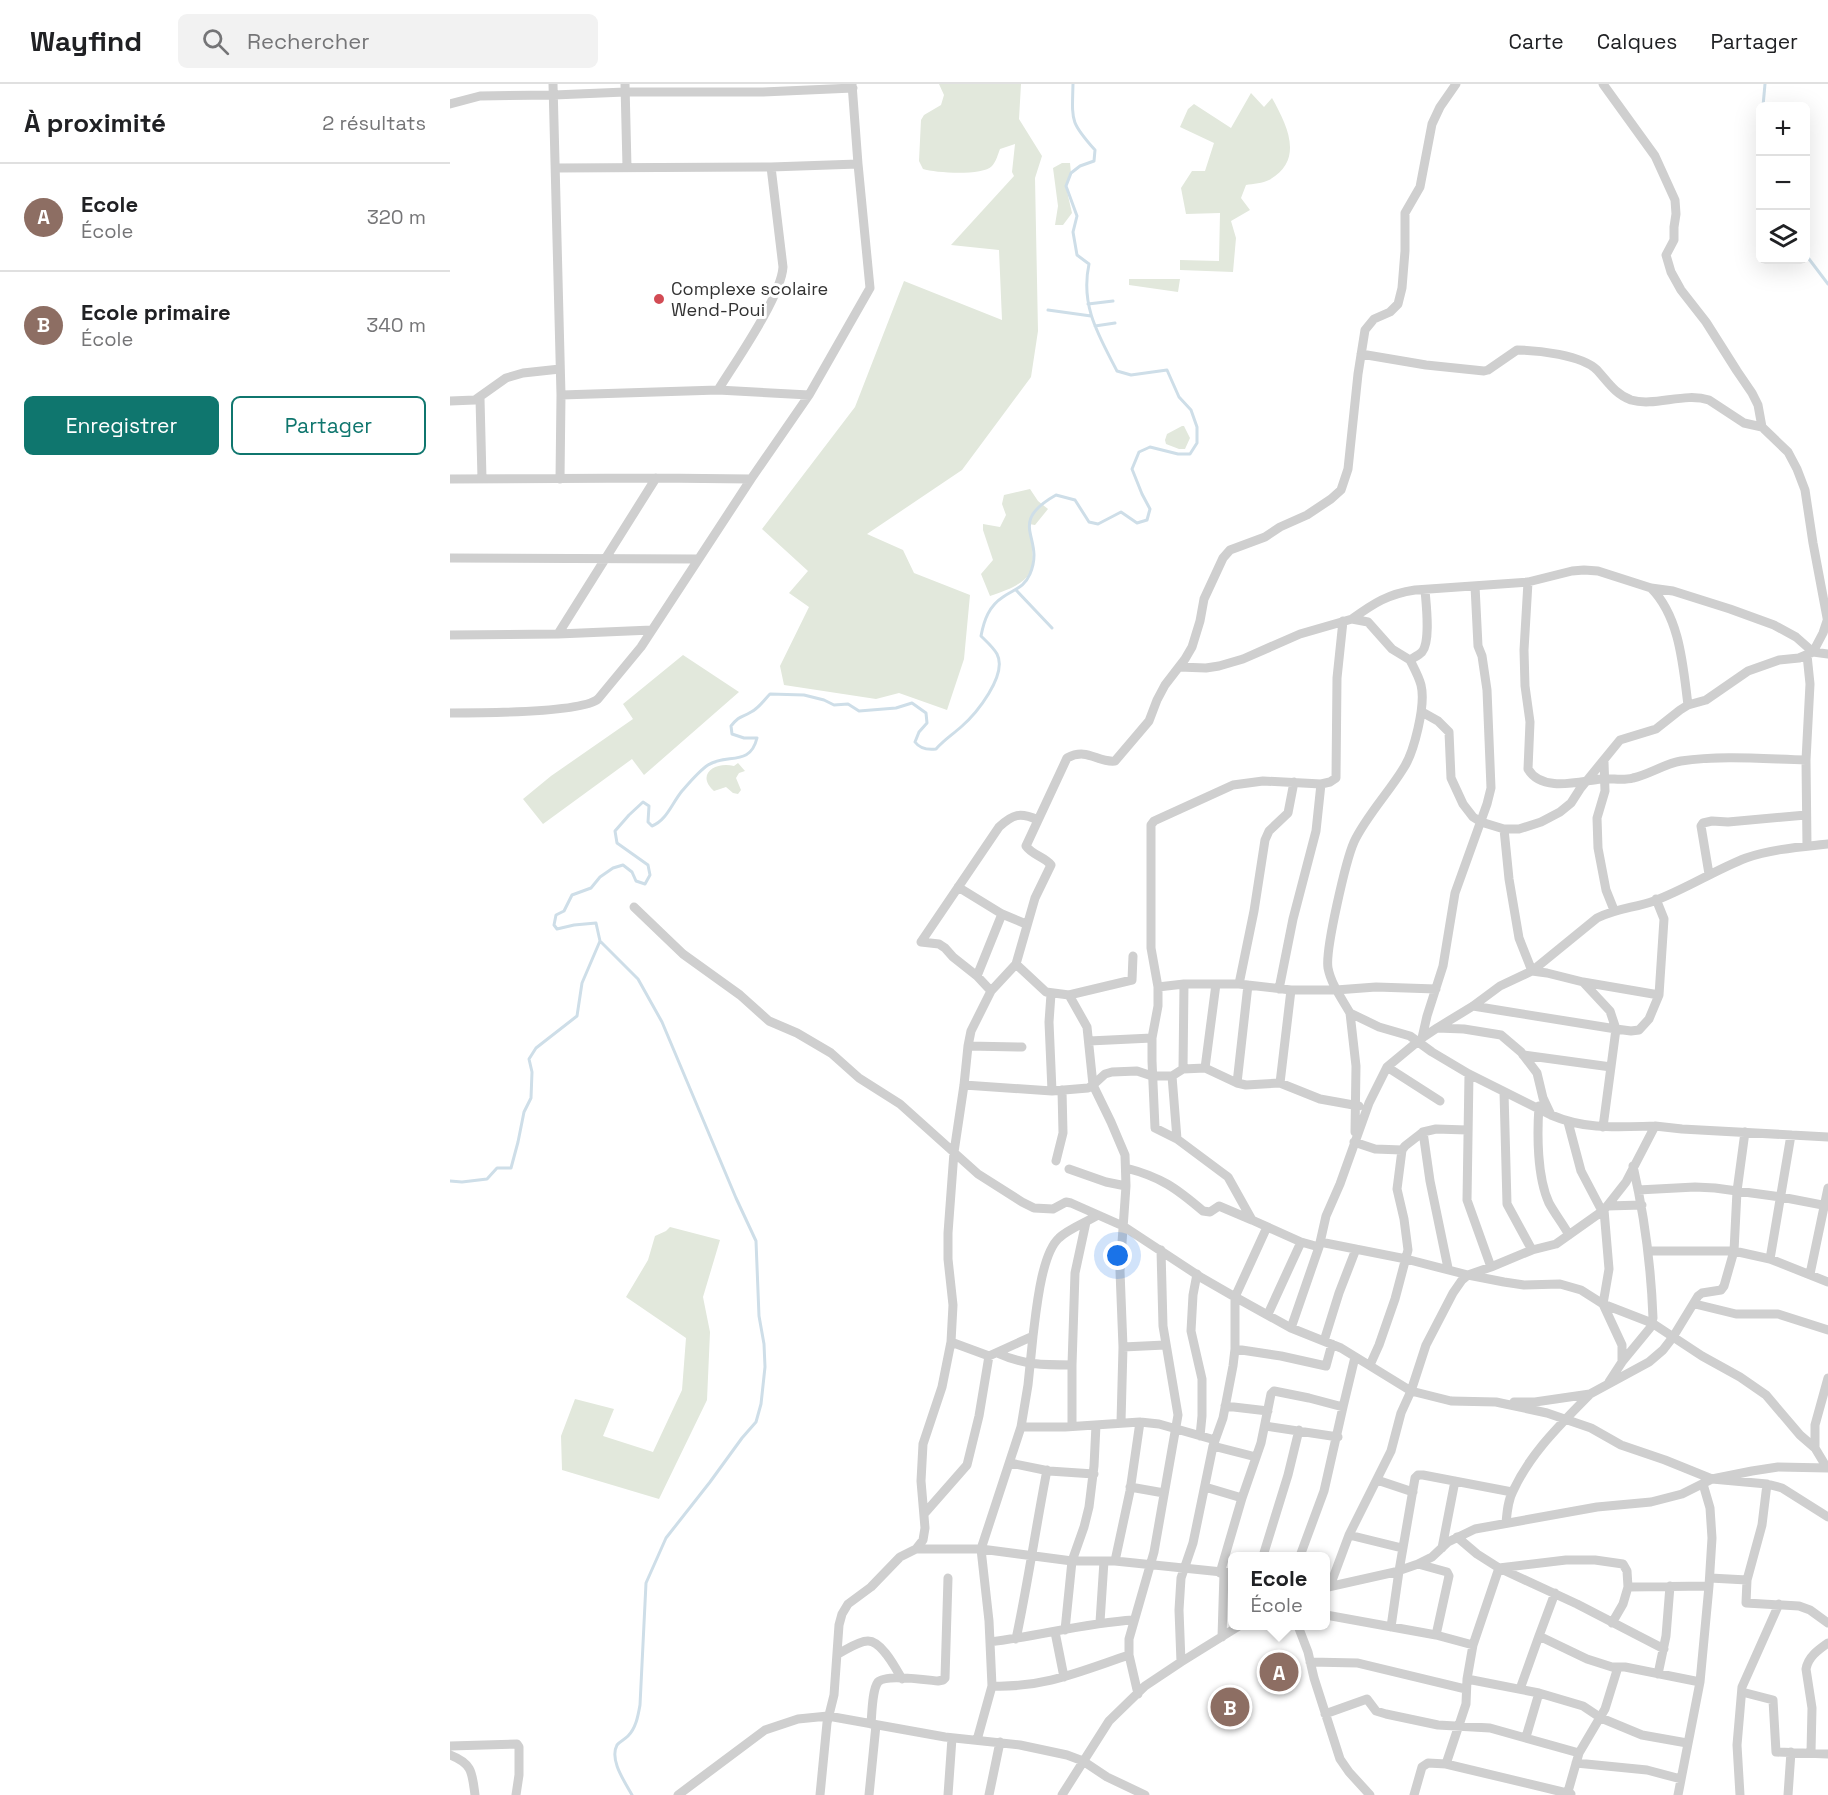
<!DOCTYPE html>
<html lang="fr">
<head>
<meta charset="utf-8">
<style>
  :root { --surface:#fff; --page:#f2f2f2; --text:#202124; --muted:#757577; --line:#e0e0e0; --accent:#0f766e }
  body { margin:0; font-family:"Space Grotesk",sans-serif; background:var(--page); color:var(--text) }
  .controls { position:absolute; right:18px; top:18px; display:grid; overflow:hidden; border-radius:9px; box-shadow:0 6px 24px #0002 }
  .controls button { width:54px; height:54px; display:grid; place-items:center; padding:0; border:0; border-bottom:2px solid var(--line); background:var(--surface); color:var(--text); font:30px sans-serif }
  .you { position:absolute; left:668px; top:1172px; width:21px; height:21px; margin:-15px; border:4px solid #fff; border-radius:50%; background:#1a73e8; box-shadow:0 0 0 9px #1a73e833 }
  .badge { display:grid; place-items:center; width:39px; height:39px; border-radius:50%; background:var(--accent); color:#fff; font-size:20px; font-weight:700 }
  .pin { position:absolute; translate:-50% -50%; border:3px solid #fff; box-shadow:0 2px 6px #0006 }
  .popup { position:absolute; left:778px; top:1468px; width:102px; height:78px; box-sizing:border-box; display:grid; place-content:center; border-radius:9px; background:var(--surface); filter:drop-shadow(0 2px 4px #0005); font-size:20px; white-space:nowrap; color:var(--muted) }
  .popup b { font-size:22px; color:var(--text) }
  .popup::after { content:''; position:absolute; left:50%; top:100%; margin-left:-12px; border:12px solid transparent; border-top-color:var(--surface) }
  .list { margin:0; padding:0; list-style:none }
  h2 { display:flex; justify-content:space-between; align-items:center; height:78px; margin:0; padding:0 24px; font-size:26px }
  h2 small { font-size:20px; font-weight:400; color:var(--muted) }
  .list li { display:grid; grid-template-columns:39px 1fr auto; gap:18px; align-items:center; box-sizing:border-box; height:108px; padding:0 24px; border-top:2px solid var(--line) }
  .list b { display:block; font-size:22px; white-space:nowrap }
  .list p { margin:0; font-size:20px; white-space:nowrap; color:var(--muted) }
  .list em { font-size:20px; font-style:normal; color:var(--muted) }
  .actions { display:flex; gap:12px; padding:18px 24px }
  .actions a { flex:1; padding:14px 0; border:2px solid var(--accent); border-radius:9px; text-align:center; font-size:21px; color:var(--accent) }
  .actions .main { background:var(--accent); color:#fff }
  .icon { flex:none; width:33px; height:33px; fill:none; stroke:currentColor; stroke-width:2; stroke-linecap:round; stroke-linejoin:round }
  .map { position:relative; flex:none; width:1378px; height:1711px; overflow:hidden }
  header { display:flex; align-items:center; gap:36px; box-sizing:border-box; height:84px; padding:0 30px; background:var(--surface); border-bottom:2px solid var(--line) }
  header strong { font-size:28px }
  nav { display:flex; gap:33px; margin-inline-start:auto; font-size:21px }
  .search { width:420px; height:54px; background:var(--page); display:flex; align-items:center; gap:15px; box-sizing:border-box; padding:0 21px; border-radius:9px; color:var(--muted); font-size:22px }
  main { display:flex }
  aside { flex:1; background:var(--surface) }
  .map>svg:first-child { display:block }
</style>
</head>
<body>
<header>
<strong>Wayfind</strong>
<div class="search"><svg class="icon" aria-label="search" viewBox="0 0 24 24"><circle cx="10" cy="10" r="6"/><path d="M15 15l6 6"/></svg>Rechercher</div>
<nav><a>Carte</a><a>Calques</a><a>Partager</a></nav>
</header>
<main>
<aside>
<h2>À proximité<small>2 résultats</small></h2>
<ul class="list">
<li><span class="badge" style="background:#8d6e63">A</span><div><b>Ecole</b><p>École</p></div><em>320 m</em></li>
<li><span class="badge" style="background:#8d6e63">B</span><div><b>Ecole primaire</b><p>École</p></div><em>340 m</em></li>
</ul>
<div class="actions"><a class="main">Enregistrer</a><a>Partager</a></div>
</aside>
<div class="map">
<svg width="1378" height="1711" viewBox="0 0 1378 1711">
  <rect width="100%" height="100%" fill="#fff"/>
  <path fill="#e2e8dc" d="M 489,0 L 571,0 L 569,35 L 592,72 L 585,94 L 588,247 L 581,293 L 512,386 L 417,450 L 453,466 L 464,489 L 520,511 L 514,575 L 497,626 L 449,609 L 426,615 L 334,601 L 330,582 L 359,523 L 339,509 L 358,487 L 312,445 L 405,323 L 454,197 L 552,236 L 549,166 L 501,161 L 564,92 L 562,88 L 565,60 L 550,65 C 548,70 546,78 542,82 C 533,92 486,89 473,85 L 469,77 L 471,36 L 474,31 L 491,21 L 494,11 Z
    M 801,9 L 814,23 L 822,14 C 837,41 855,76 819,96 C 813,99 803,100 796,101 L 791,114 L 800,126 L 781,137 L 786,154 L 783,188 L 730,186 L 730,176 L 769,177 L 770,129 L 736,130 L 731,104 L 742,87 L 755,87 L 764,59 L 730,43 L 738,25 L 744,20 L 781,44 Z
    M 612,79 L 620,79 L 621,89 L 616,103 L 622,129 L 613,141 L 605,141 L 608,122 L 603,84 Z
    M 679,195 L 730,195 L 728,208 L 679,201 Z
    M 732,342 L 734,342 L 740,354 L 735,365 L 729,365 L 716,360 L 715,356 L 717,350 Z
    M 580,405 L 588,417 L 598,425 L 585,441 L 579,440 C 586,487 588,496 540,512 L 531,490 L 543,476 L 533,446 L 533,440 L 550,443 L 556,431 L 552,420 L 554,411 Z
    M 233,571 L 289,608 L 194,691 L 182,675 L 93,740 L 73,715 L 101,692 L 183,635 L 173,620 Z
    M 288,679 L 295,687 L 289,689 L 286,694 L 291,706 L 288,710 L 283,709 L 276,703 L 264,707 C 245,690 266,677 284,682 Z
    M 220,1143 L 270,1156 L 253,1213 L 260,1248 L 257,1316 L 209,1415 L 112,1386 L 111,1352 L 125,1315 L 164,1325 L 153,1352 L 203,1368 L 232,1306 L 236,1254 L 176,1213 L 198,1176 L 205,1152 L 216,1147 Z"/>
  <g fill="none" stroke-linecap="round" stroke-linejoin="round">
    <path stroke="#cedee8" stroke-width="3" d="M 1313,22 L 1315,0
      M 1356,171 L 1378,200
      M 638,220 L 663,217
      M 598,226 L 641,232
      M 645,242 L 665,239
      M 566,506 L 602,544
      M 151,858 L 188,895 L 212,938 L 286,1114 L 306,1157 L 309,1232 L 314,1260 L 315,1283 L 311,1320 L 306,1338 L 292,1354 L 260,1398 L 216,1454 L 196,1499 L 190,1621 C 188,1632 186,1644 178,1652 C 174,1656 170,1657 167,1661 C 159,1676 175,1698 182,1711
      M 0,1097 L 12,1098 L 37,1095 L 47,1084 L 61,1084 L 68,1058 L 74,1028 L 81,1014 L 82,988 L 79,975 L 86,964 L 127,932 L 132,899 L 150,857 L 146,839 L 124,841 L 107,845 L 104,841 L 106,831 L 114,827 L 122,811 L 141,804 L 150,793 L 163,784 L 173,781 L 182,788 L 186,797 L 195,800 L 200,791 L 198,781 L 167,759 L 165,747 L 179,731 L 193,718 L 199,722 L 198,738 L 202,742 C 217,736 222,719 232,707 C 239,699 249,687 258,681 C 277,669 300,683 307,654 L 294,654 L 282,650 L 281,642 C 290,631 291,634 301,628 C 309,624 314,616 320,610 L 354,611 L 374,616 L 384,621 L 398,620 L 409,627 L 446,624 L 462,619 L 476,629 L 477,639 L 469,648 L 465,658 C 470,665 477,666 486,665 C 494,656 502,651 511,643 C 526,630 558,591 547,570 C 543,563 536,557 531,552 C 534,536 539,522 553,513 C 564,505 574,504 580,490 C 596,453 555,440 606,411 L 625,416 L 639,438 L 648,440 L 671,428 L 687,439 L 697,436 L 700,425 L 692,410 L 682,385 L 689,368 L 700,363 L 728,370 L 740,370 L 747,359 L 747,343 L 741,326 L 729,313 L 717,286 L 681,291 L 667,287 C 649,252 630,222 639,180 L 627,171 L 623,148 L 627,132 L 616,102 L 621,89 L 630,82 L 644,77 L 645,66 C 620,38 622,37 623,0"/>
    <path stroke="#cfcfcf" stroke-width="9" d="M 103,0 L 111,311 L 110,395
      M 175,0 L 177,83
      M 1153,0 L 1205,72 L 1225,116 L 1226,130 L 1224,143 L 1224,156 L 1216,171 L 1221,188 L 1231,206 L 1256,238 L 1287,287 L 1302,309 L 1308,321 L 1312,343 L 1338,368 L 1347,385 L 1355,406 L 1363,459 L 1378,539
      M 0,20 L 30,12 L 104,11 L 175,8 L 313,8 L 403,4
      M 106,84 L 321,83 L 408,80
      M 911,270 L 976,281 L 1034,287 L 1038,286 L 1067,266 C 1087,266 1132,271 1147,286 C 1158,298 1165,310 1181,316 C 1205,323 1234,308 1259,316 L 1294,339 L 1312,343
      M 268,306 C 286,277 331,213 333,183 L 321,83
      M 111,311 L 268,306 L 359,311
      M 30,314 L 32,395
      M 0,317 L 25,316 L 56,294 L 73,289 L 110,285
      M 0,395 L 206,394 L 301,395
      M 0,474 L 248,475
      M 1078,498 L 1074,566 L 1075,602 L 1080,638 L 1078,685 C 1092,709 1130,697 1151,695 C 1162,694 1173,697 1183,694 C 1200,690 1214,680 1231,677 C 1272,671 1315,675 1356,676
      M 1201,504 C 1230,533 1233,582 1238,621
      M 902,535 C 924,519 938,510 965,506 L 1078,498 L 1122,487 L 1134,486 L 1148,487 L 1201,504 L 1223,507 L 1280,525 L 1324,541 L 1346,553 L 1363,568 L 1373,549 L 1377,537
      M 108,550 L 206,394
      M 0,551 L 108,550 L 202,546
      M 1357,571 L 1360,600 L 1356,676 L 1357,762
      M 729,583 L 756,584 L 769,582 L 793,575 L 850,550 L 902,535 L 918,538 L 942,565 L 960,576 C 963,574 969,571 972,568 C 981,557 976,520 975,506
      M 972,628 L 988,637 L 999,648 L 1001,694 L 1013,720 L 1023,733 L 1031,738 L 1054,745 L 1069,745 L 1091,738 L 1110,728 L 1121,719 L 1130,705 L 1170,656 L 1206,645 L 1230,626 L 1238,621 L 1256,616 L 1298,587 L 1329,576 L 1349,574 L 1363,568 L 1378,570
      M 0,629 C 27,629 131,629 148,615 L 191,563 L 301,395 L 359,311 L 420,204 L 408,80 L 402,0
      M 1154,678 L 1155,707 L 1147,734 L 1148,764 L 1156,806 L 1164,826
      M 1054,745 L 1059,795 L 1069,854 L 1082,887 L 1097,889 L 1133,898 L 1160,927 L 1166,945 L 1153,1043
      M 1259,790 L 1251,742 L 1253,739 L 1262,737 L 1278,738 L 1356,731
      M 508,803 L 552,830 L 576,840
      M 184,823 L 233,870 L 290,911 L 319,937 L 347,949 L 381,969 L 409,994 L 450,1020 L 528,1090 L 572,1118 L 584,1124 L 603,1125 L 616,1118 L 621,1119 L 673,1142 L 752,1194 L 785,1213 L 841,1244 L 891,1264 L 961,1307 L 1001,1317 L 1046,1318 L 1097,1329 L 1141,1344 L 1171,1361 L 1215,1376 L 1262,1395 L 1317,1400 L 1332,1404 L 1378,1433
      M 471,858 L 549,743 C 563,730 570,728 588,736
      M 471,858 L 489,860 L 495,864 L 503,873 L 527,892 L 541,907
      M 566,880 L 596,908 L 619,911 L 637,943 L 643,1001 L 661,1038 L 675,1071 L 676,1102 L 670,1187 L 673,1263 L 671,1338
      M 527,892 L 552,830
      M 1133,898 L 1209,911
      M 789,900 L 804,827 L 815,756 L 819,747 L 838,729 L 844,698
      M 708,903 L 734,900 L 789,900 L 841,906 L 886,906 L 926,903 L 986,905
      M 829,905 L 843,835 L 866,747 L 871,700
      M 601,910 L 599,938 L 602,1007
      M 619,911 L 682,896 L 683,872
      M 1023,922 L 1166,945 L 1181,947 L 1189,946 L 1199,935 L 1209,911 L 1214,835 L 1206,815
      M 900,929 C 892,915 881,900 878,884 C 875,866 896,776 904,758 C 915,734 939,708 953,685 C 964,669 976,621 971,601 C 969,593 964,584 960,576
      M 987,944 L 1014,945 L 1051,951 L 1071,968 L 1087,989 L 1093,1014 L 1101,1031 C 1136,1046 1167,1043 1205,1042
      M 972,954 L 977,932 L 993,882 L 1005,809 L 1037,720 L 1041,704 L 1037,606 L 1032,572 L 1028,562 L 1025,502
      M 639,957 L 702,954
      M 518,962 L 572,963
      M 1073,971 L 1161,983
      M 937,983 L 990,1017
      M 755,984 L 766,900
      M 733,985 L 755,984 L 787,999 L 796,1001 L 830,999 L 870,1015 L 909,1022
      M 1019,990 L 1017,1116 L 1041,1183
      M 787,999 L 798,901
      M 830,999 L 841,906
      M 514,1001 L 602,1007 L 638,1004 L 643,1001 L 655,990 L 662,988 L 687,987 L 702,992 L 722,992
      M 1054,1008 L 1057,1120 L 1082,1166
      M 1089,1022 C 1087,1050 1087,1093 1099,1119 C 1105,1130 1113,1140 1119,1151
      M 1118,1038 L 1131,1087 L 1152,1127
      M 905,1048 L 906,982 L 900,929 L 929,943 L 960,952 L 982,968 L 1019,990 L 1101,1031
      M 727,1055 L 722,992 L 733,985 L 734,900
      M 904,1058 L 925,1065 L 952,1066
      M 606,1077 L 613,1049 L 612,1006
      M 676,1084 C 711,1093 726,1104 753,1127 L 760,1128 L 769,1122 L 802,1136
      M 619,1085 L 656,1098 L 676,1102
      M 1188,1106 L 1245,1103 L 1265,1104 L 1331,1113 L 1378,1122
      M 1157,1122 L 1192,1121
      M 1154,1126 L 1159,1185 L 1153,1220 L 1172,1261 L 1172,1278
      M 870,1158 L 956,1175 L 1018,1191 L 1054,1198 L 1074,1201 L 1110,1200 L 1131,1206 L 1153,1220 L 1202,1239 L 1252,1272 L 1290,1293 L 1316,1311 L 1350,1351 L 1365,1364
      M 869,1163 L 851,1158 L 802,1136 L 778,1093 L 727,1055 L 705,1044 L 702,977 L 702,954 L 708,922 L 708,903 L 701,864 L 701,741 L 704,737 L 783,701 L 813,697 L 871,700 L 880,698 L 886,694 L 887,594 L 893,537
      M 1199,1167 L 1284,1167 L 1320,1175 L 1341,1051
      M 1320,1175 L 1378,1198
      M 998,1184 L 980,1097 L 973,1048 L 986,1045 L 1017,1046
      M 747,1190 L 743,1211 L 741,1247 L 752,1295 L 752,1332 L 750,1352
      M 1360,1190 L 1378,1104
      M 1245,1220 L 1286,1230 L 1328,1230 L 1378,1246
      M 818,1230 L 851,1158
      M 841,1244 L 869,1163 L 876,1132 L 890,1100 L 919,1019 L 937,983 L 972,954 L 987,944 L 1023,922 L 1050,902 L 1082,887 L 1147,834 C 1168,824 1184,824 1204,817 C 1236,805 1265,786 1296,774 C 1322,765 1351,763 1378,760
      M 874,1257 L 889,1209 L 906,1165
      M 501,1258 L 539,1272 L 583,1252 C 586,1229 591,1170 609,1154 C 618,1145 637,1138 648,1131
      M 673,1263 L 715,1261
      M 785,1265 L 831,1272 L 876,1282 L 882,1260
      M 547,1269 C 574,1281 593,1281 622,1281
      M 920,1281 L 929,1261 L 945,1215 L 958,1166 L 954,1135 L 947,1105 L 952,1066 L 955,1062 L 973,1048
      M 1159,1298 L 1172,1278 L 1200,1244 L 1203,1234 C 1201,1181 1195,1134 1183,1082
      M 1064,1318 L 1085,1318 L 1140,1310 L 1199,1278 L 1213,1266 L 1223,1253 L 1248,1212 L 1252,1209 L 1271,1206 L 1274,1202 L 1284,1167 L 1287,1107 L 1295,1048
      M 775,1322 L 818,1327
      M 622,1342 L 622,1281 L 625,1189 L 636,1138
      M 815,1342 L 888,1353
      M 571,1343 L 615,1343 L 690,1338 L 709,1340 L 765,1356
      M 763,1362 L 806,1373
      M 560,1379 L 599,1387 L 644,1390
      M 1377,1384 L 1365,1364 L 1365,1341 L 1378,1294
      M 927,1396 L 963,1408
      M 1317,1400 L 1312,1441 L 1297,1496 L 1296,1519 L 1349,1522 L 1360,1526 L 1378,1539
      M 680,1403 L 714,1409
      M 755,1403 L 792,1414
      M 474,1430 L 517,1381 L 529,1332 L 539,1272
      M 1056,1439 C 1057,1428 1058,1416 1063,1407 C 1081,1368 1111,1340 1140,1310
      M 899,1451 L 952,1464
      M 1007,1453 L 1027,1470 L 1049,1484 L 1127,1520 L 1214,1565
      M 992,1464 L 1005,1397
      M 466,1465 L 531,1465 L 622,1477 L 665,1477 L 782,1489
      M 813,1472 L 838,1391 L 849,1346
      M 850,1472 L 874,1407 L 893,1323
      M 665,1477 L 680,1407 L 690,1338
      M 968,1480 L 997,1488 L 999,1492 L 986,1551
      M 770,1489 L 792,1414 L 811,1359 L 821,1310 L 824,1307 L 859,1314 L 893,1323 L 905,1273
      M 1260,1494 L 1297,1496
      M 880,1502 L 899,1451 L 941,1367 L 951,1329 L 961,1307 L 976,1261 L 1003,1209 L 1012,1196 L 1018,1191 L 1041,1183 L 1082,1166 L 1106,1160 L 1154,1126 L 1176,1098 L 1205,1042 L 1232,1045 L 1378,1053
      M 878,1503 L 945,1488 L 968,1480 L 982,1473 L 998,1458 L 1025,1445 L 1147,1423 L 1201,1418 L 1232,1410 L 1262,1395 L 1302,1387 L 1328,1383 L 1378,1384
      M 1105,1509 L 1089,1552 L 1137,1575 L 1162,1583 L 1175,1583 L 1250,1598
      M 876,1531 L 986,1551 L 1023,1561
      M 650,1538 L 654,1477
      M 1162,1539 L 1173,1520 L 1178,1503 L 1259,1502
      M 848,1542 L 858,1568 L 864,1594 L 890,1675 L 899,1688 L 920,1711
      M 941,1543 L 949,1487 L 965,1394 L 968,1391 L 973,1391 L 1062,1408
      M 615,1546 L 622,1477 L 634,1443 L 639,1423 L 644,1382 L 646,1341
      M 605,1548 L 614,1593
      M 772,1553 L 774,1489
      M 566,1555 C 578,1499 586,1442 597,1386
      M 540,1558 C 589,1552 635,1539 683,1536
      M 388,1570 C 396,1566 408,1557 418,1557 C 432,1557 446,1585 452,1595
      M 731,1578 L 729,1526 L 731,1494 L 743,1459 L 763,1362 L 773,1334 L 783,1282 L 785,1265 L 785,1213 L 817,1143
      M 860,1578 L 908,1579 L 1016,1605
      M 1208,1590 L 1216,1552 L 1220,1502
      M 1017,1595 L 1089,1609
      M 542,1602 C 594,1604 631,1587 679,1571
      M 1070,1605 L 1089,1552
      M 1292,1608 L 1323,1616 L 1326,1668 L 1378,1670
      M 688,1610 L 679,1571 L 679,1555 L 704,1468 L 728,1331 L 713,1242 L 711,1166
      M 875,1630 L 917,1615 L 926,1627 L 936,1630 L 988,1641 L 1040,1644 L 1129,1669
      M 421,1640 C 422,1630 422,1606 428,1598 C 435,1590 477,1596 488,1597 L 493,1596 L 495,1594 L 498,1494
      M 1076,1653 L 1089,1609 L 1133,1622 L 1151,1634 L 1192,1651 L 1237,1659
      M 527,1656 L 542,1602 L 539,1537 L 531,1465 L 571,1343 L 578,1301 L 583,1252
      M 0,1662 L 67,1660 L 69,1663 L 69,1691 L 66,1711
      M 1361,1668 L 1362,1624 L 1356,1585 C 1358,1573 1368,1566 1378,1559
      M 0,1671 C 23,1680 22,1689 25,1711
      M 1126,1679 L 1197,1686 L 1231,1695
      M 996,1680 L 1121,1710
      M 228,1711 L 315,1646 L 348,1635 L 378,1632 L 495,1653 L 570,1661 L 617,1671 L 633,1677 L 657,1693 L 695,1711
      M 370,1711 L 377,1639 L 384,1611 L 389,1541 L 392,1530 L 398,1520 L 421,1503 L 450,1473 L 466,1465 L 473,1456 L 475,1444 L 471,1397 L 473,1360 L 492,1303 L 501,1258 L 503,1221 L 498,1175 L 498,1149 L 504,1068 L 514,1001 L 518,962 L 521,947 L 541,907 L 566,880 L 585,814 L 601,781 C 595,773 582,771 576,762 L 617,674 C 638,663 647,679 665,677 L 699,637 L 707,616 L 715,601 L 735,575 L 742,563 L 750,537 L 754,515 L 773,474 L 780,466 L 815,453 L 830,443 L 857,431 L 881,415 L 891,406 L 898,385 L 908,290 L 915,246 L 924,235 L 940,228 L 948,220 L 952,204 L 955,167 L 955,129 L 970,103 L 982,40 L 990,23 L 1006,0
      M 419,1711 L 426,1641
      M 498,1711 L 502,1654
      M 539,1711 L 550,1658
      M 612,1711 L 659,1637 L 695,1602 L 731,1578 L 789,1542
      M 964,1711 L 972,1683 L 978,1679 L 996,1680 L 1016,1620 L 1017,1595 L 1023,1561 L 1049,1484 L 1116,1476 L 1145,1476 L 1173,1480 L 1177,1487 L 1178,1503
      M 1117,1711 L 1129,1669 L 1155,1625 L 1168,1583
      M 1228,1711 L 1250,1598 L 1259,1502 L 1262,1454 L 1260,1424 L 1253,1400
      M 1290,1711 L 1287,1661 L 1292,1603 L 1329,1520
      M 1338,1711 L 1341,1668"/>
  </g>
  <circle fill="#d24b54" stroke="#fff" stroke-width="2" cx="209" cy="215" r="6"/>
  <g text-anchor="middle" stroke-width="6" stroke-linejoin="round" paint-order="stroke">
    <g font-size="18" fill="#323232" stroke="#fff" text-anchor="start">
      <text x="221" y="211">Complexe scolaire<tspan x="221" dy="21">Wend-Poui</tspan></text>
    </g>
  </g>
</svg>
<div class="controls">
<button>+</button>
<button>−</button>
<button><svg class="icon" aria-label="layers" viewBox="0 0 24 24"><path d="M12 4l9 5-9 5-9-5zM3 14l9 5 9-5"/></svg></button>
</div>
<div class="you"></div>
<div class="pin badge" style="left:829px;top:1588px;background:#8d6e63">A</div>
<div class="popup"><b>Ecole</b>École</div>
<div class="pin badge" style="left:780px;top:1623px;background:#8d6e63">B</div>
</div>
</main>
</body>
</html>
